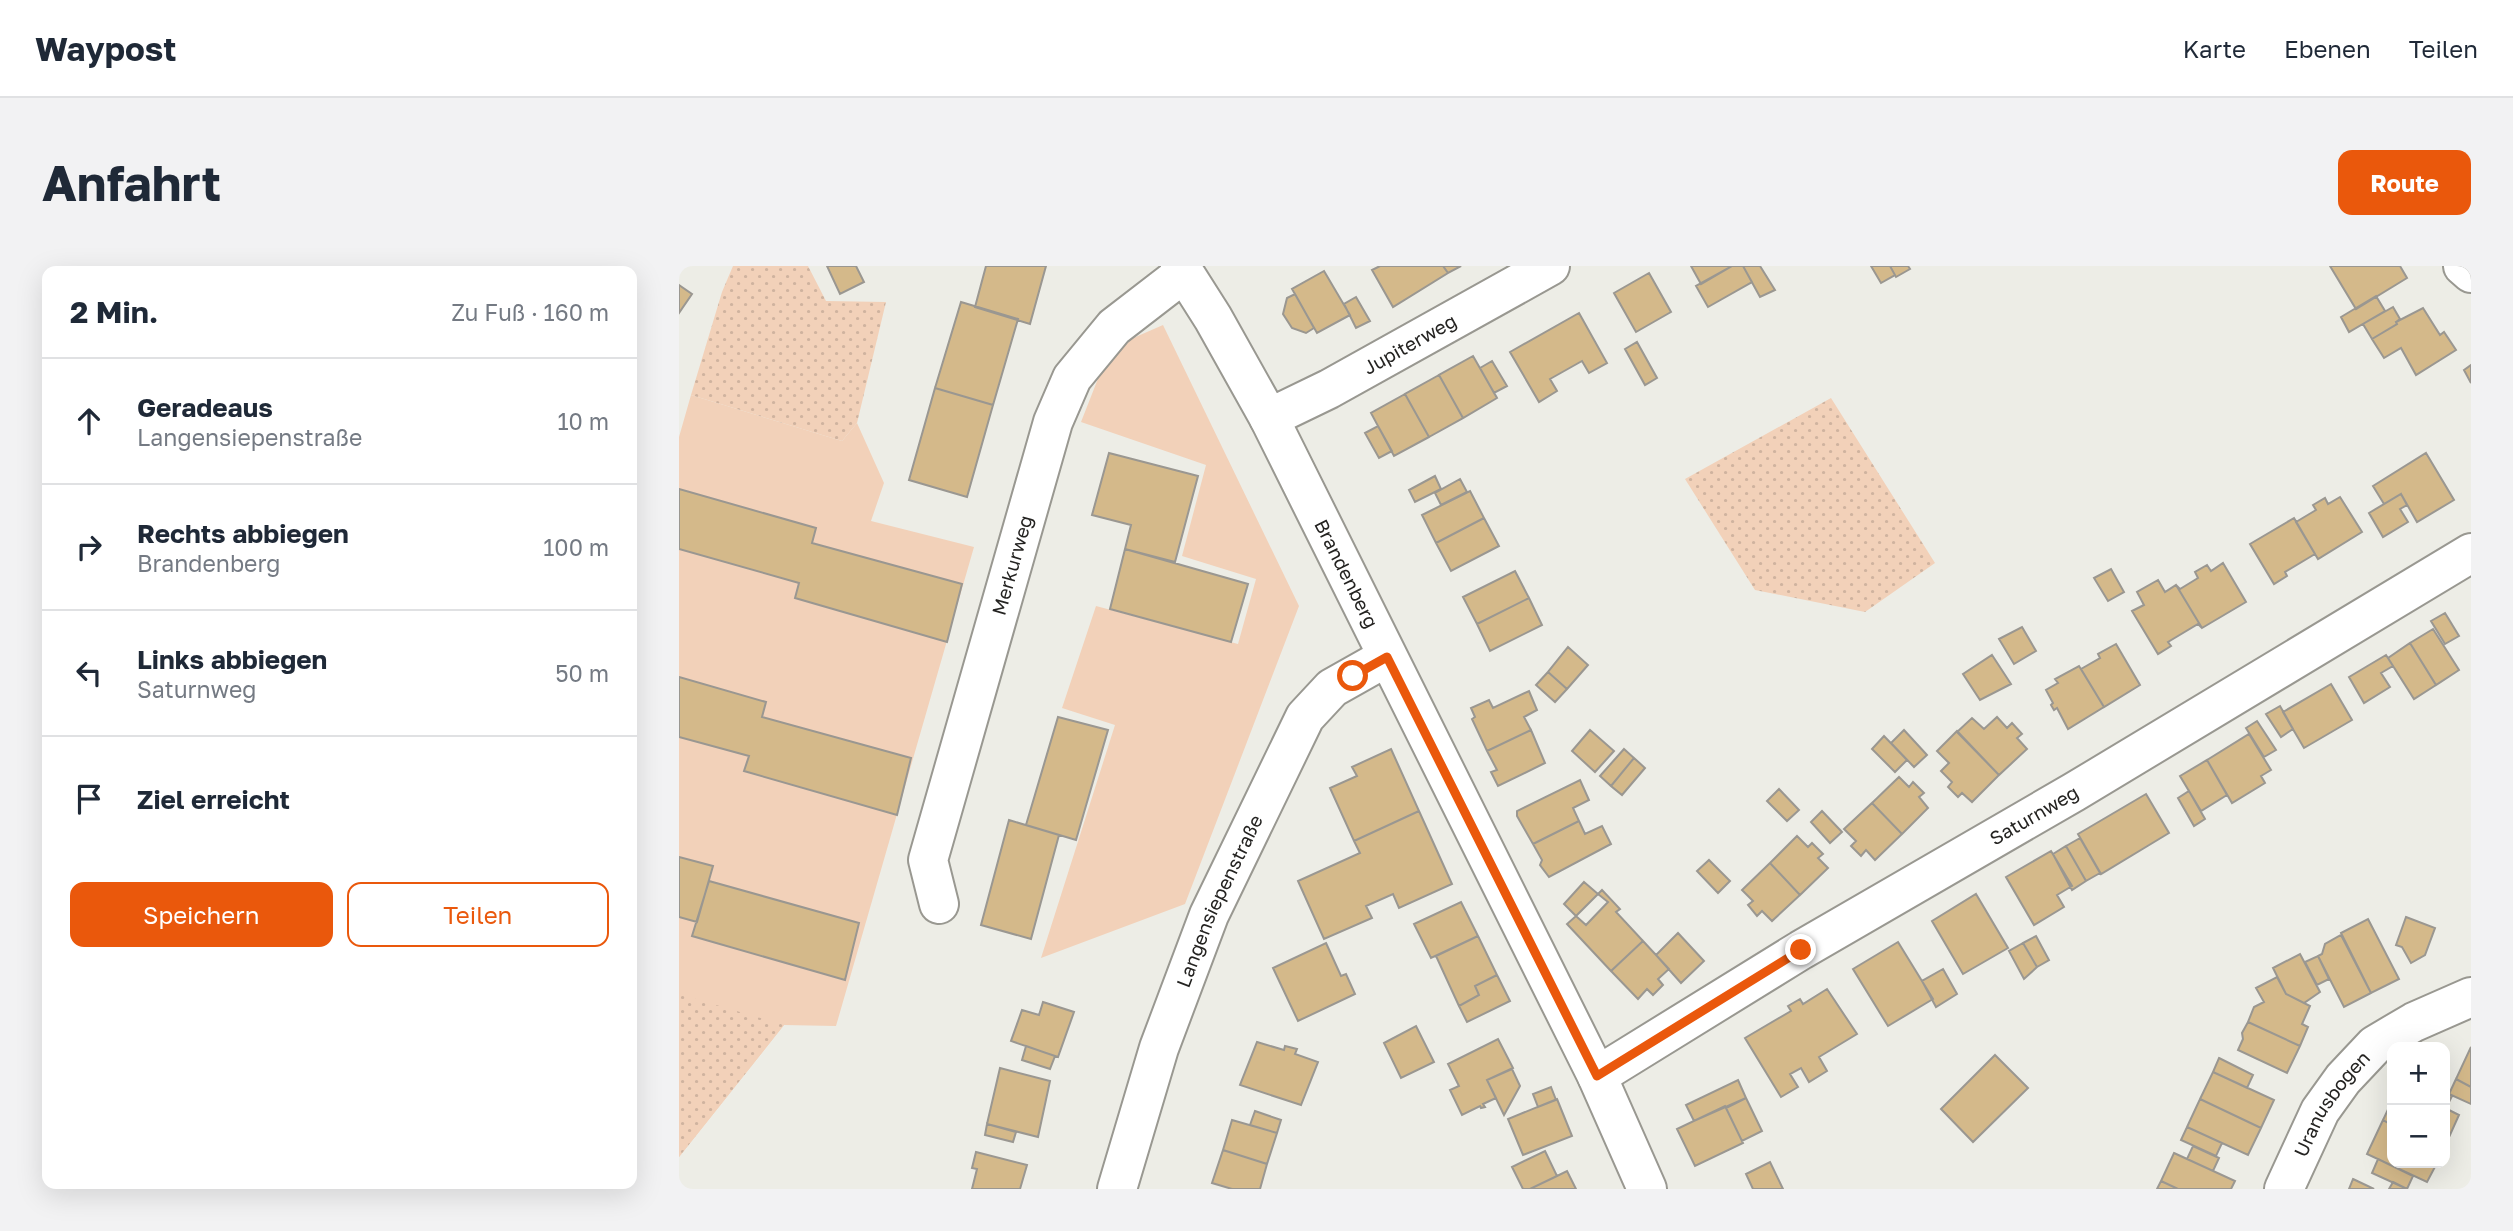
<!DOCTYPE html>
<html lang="de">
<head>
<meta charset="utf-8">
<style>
  :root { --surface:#fff; --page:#f2f2f3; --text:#1f2937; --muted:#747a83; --line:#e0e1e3; --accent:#ea580c }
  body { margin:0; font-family:"Golos Text",sans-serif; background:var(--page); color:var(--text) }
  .controls { position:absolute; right:21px; bottom:21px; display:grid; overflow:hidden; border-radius:14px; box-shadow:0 7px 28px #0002 }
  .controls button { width:63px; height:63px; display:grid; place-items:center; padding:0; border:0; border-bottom:2px solid var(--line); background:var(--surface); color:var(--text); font:35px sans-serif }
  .stop { position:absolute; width:21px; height:21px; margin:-16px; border:5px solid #ea580c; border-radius:50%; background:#fff }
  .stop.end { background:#ea580c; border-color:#fff; box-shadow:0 2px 7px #0008 }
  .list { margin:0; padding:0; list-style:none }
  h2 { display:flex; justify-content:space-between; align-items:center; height:91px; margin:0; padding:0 28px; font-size:30px }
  h2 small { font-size:23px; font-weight:400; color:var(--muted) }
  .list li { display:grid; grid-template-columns:46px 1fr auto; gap:21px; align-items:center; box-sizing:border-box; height:126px; padding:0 28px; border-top:2px solid var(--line) }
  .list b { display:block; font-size:26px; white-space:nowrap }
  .list p { margin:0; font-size:23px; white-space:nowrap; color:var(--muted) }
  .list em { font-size:23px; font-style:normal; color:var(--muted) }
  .actions { display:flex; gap:14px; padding:21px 28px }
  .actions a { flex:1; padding:16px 0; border:2px solid var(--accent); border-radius:14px; text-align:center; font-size:24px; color:var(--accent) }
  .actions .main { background:var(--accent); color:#fff }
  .icon { flex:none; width:38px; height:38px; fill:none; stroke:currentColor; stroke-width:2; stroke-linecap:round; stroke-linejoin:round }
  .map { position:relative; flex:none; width:1792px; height:923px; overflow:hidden; border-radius:14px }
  header { display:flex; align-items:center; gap:42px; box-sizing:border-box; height:98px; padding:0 35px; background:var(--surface); border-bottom:2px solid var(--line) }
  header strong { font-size:33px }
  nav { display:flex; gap:38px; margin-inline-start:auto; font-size:24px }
  .intro { display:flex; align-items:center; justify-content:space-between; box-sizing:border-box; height:168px; padding:0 42px }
  h1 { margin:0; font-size:49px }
  .button { padding:18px 32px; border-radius:14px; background:var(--accent); color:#fff; font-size:24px; font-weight:700 }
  main { display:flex; gap:42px; padding:0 42px }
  aside { flex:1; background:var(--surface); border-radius:14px; box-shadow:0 7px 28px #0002 }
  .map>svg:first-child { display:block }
</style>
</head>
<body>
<header>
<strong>Waypost</strong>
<nav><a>Karte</a><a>Ebenen</a><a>Teilen</a></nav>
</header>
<div class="intro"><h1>Anfahrt</h1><a class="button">Route</a></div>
<main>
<aside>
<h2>2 Min.<small>Zu Fuß · 160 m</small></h2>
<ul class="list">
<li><svg class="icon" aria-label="ahead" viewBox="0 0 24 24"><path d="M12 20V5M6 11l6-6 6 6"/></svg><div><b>Geradeaus</b><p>Langensiepenstraße</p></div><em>10 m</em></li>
<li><svg class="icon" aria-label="right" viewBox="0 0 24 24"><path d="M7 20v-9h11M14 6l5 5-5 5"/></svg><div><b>Rechts abbiegen</b><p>Brandenberg</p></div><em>100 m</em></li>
<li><svg class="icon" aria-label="left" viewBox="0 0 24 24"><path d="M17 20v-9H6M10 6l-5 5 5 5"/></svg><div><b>Links abbiegen</b><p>Saturnweg</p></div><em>50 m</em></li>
<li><svg class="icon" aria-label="arrive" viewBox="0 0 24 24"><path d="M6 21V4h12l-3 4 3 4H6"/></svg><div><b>Ziel erreicht</b></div></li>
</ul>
<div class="actions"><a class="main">Speichern</a><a>Teilen</a></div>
</aside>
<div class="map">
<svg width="1792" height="923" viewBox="0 0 1792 923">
  <defs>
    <pattern id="park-dots" width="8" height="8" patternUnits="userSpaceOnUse" patternTransform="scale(1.75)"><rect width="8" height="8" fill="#f2d1b9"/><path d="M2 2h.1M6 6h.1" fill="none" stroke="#cfb39f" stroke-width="1.8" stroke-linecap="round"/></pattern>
  </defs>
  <rect width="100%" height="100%" fill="#edede6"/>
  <path fill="#f2d1b9" d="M 484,59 L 620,340 L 506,638 L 362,692 L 436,459 L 383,442 L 417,340 L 559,378 L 577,313 L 503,290 L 527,199 L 402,156 L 422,105 L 452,73 Z
    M 12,129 L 163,175 L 178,157 L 205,217 L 192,255 L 295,281 L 157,760 L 105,759 L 0,891 L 0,171 Z"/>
  <path fill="url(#park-dots)" d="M 54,0 L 129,0 L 147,35 L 207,36 L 178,157 L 163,175 L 12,129 L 43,26 Z
    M 1152,132 L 1256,297 L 1186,346 L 1076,324 L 1006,213 Z
    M 0,728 L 105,759 L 0,891 Z"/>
  <path fill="#d4b98a" stroke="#9a9791" stroke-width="2" d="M 148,0 L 177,0 L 185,16 L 161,28 Z
    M 307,0 L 367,0 L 351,58 L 296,41 Z
    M 701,0 L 764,0 L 769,7 L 714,41 L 693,4 Z
    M 764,0 L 782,0 L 769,7 Z
    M 1012,0 L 1053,0 L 1022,18 Z
    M 1053,0 L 1064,0 L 1073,16 L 1029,41 L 1017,20 Z
    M 1064,0 L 1081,0 L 1096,24 L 1081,31 Z
    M 1192,0 L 1211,0 L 1216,9 L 1202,17 Z
    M 1211,0 L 1229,0 L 1231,3 L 1217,11 Z
    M 1651,0 L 1721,0 L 1728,12 L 1677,43 Z
    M 645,5 L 671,49 L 638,67 L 613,23 Z
    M 970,7 L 992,46 L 957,66 L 935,27 Z
    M 0,19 L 13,28 L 0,47 Z
    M 616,28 L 635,62 L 627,67 L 613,62 L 604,48 L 608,32 Z
    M 1697,30 L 1706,45 L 1670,66 L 1662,51 Z
    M 677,31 L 691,55 L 677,62 L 665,38 Z
    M 282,36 L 339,53 L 314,139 L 256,122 Z
    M 1714,41 L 1721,53 L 1717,56 L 1718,58 L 1693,73 L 1684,58 Z
    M 1744,42 L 1761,69 L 1765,66 L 1777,84 L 1737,109 L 1722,82 L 1705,92 L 1693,73 L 1718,58 L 1717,56 Z
    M 900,47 L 928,97 L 910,107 L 903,95 L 871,113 L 878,125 L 860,136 L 831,86 Z
    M 958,76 L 978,112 L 966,119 L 946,83 Z
    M 794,90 L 818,132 L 784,152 L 760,109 Z
    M 813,95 L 828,120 L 815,127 L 801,102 Z
    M 1792,99 L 1792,117 L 1785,104 Z
    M 760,109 L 784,152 L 750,171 L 726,128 Z
    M 256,122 L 314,139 L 288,231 L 230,214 Z
    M 726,128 L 750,171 L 715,190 L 692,147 Z
    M 699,160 L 713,185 L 700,192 L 686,167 Z
    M 430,187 L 519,210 L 496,296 L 446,283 L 452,259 L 413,249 Z
    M 1747,187 L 1775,234 L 1738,256 L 1722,228 L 1705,238 L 1694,220 Z
    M 756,210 L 762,223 L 736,236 L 730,224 Z
    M 781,213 L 788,226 L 762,239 L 756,227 Z
    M 0,223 L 137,262 L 133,277 L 283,318 L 268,376 L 116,332 L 120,317 L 0,283 Z
    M 791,225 L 805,252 L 757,277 L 743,249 Z
    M 1722,228 L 1728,239 L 1721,243 L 1729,256 L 1704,271 L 1690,247 Z
    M 1661,231 L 1683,266 L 1639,293 L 1617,256 L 1637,244 L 1634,239 L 1646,232 L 1649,238 Z
    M 805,252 L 820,280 L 772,305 L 757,277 Z
    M 1615,252 L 1636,288 L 1606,306 L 1608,310 L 1595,318 L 1571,278 Z
    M 446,283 L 569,318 L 552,376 L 431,343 Z
    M 1544,297 L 1567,336 L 1523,362 L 1497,319 L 1501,323 L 1519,312 L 1516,306 L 1528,299 L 1532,305 Z
    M 1432,303 L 1445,326 L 1429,335 L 1415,312 Z
    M 836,305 L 850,332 L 798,358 L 784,331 Z
    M 1479,314 L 1486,326 L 1497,319 L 1523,362 L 1519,358 L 1489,376 L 1492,380 L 1479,388 L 1453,345 L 1465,339 L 1458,326 Z
    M 850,332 L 863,359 L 811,385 L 798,358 Z
    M 1766,347 L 1780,370 L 1766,378 L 1752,355 Z
    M 1343,361 L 1357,385 L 1335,398 L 1320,373 Z
    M 1754,363 L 1780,404 L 1757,419 L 1731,377 Z
    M 1731,377 L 1757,419 L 1735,433 L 1709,392 Z
    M 1437,378 L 1461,419 L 1425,441 L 1402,403 L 1421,392 L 1419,388 Z
    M 889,381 L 909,399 L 888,423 L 869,406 Z
    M 1313,389 L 1332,418 L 1301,434 L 1284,408 Z
    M 1707,389 L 1714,400 L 1702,407 L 1711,421 L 1685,437 L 1670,411 Z
    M 1400,400 L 1425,441 L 1389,463 L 1378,442 L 1375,444 L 1372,439 L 1374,437 L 1367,424 L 1379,417 L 1376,413 Z
    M 869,406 L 888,423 L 876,436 L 857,419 Z
    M 0,411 L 87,436 L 83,451 L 232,492 L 218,549 L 65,505 L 70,490 L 0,471 Z
    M 1652,418 L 1673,454 L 1625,482 L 1604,446 Z
    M 850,425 L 858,444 L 845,451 L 852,464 L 808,485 L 793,453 L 796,451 L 792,442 L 810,434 L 814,442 Z
    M 1601,440 L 1614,463 L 1602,471 L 1587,448 Z
    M 379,451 L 429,464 L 397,574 L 347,559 Z
    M 1318,451 L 1328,462 L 1333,457 L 1343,468 L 1338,472 L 1348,483 L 1320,509 L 1278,466 L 1293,452 L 1305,463 Z
    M 1578,455 L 1597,484 L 1585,491 L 1567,462 Z
    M 852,464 L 866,497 L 819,520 L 812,506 L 818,504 L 808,485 Z
    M 911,464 L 935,485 L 916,506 L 893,485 Z
    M 1225,464 L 1248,489 L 1235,501 L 1212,477 Z
    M 1278,465 L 1320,509 L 1293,536 L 1283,527 L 1279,531 L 1269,521 L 1273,516 L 1262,505 L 1270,497 L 1258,485 Z
    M 1570,468 L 1592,504 L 1582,510 L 1586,517 L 1553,537 L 1528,494 Z
    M 1205,470 L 1228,494 L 1216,506 L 1193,483 Z
    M 712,483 L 740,545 L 675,575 L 651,522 L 678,510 L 673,501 Z
    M 945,483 L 955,492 L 932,520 L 921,510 Z
    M 955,492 L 966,502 L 943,529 L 932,520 Z
    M 1528,494 L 1548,529 L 1522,545 L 1501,510 Z
    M 1220,511 L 1230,521 L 1234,516 L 1245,527 L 1240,531 L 1249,542 L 1223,568 L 1193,537 Z
    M 901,514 L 910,534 L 894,542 L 900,555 L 854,578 L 838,550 L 838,545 Z
    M 1100,523 L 1120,544 L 1108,555 L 1088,535 Z
    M 1510,525 L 1526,553 L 1515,560 L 1499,532 Z
    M 1467,528 L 1490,567 L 1422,608 L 1399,568 Z
    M 1193,537 L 1223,568 L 1196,594 L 1187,584 L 1182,590 L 1172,580 L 1177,575 L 1165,563 Z
    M 740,545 L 773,618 L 720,642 L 714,628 L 687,640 L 693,652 L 645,673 L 619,615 L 681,587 L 675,575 Z
    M 1143,545 L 1163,566 L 1151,577 L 1132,556 Z
    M 330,554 L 380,569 L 352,673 L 302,659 Z
    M 900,555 L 906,568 L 923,560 L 932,578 L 870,611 L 861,599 L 863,594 L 854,578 Z
    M 1118,570 L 1129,581 L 1133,577 L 1144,588 L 1139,592 L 1149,602 L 1121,629 L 1091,597 Z
    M 1401,572 L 1421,607 L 1407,615 L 1387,580 Z
    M 1387,580 L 1407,615 L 1393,624 L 1374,588 Z
    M 1372,585 L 1393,620 L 1378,629 L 1385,641 L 1355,659 L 1327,611 Z
    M 0,591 L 34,600 L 18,656 L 0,651 Z
    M 1030,594 L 1051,615 L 1039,627 L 1018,605 Z
    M 1091,597 L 1121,629 L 1093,655 L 1083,645 L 1078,650 L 1069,639 L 1074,635 L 1063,624 Z
    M 30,615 L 180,657 L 166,714 L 13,670 Z
    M 905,616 L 919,628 L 897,650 L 885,638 Z
    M 923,624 L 941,643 L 937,646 L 964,675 L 932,705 L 888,658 L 897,650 L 907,659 L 929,636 L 919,628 Z
    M 1297,628 L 1329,682 L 1284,708 L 1253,655 Z
    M 782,636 L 799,670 L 752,692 L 735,658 Z
    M 1727,651 L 1756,662 L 1746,689 L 1732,697 L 1723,681 L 1717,679 Z
    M 1689,653 L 1720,713 L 1692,727 L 1662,667 Z
    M 999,667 L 1025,695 L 1002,717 L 977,689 Z
    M 1662,669 L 1692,727 L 1665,741 L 1639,690 L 1643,688 L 1646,678 Z
    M 799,670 L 818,709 L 796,720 L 800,729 L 780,740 L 757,690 Z
    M 1357,670 L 1370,694 L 1358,701 L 1344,677 Z
    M 964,675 L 990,703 L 979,713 L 984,719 L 974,729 L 968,723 L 959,733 L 932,705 Z
    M 1219,676 L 1254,733 L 1209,760 L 1174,703 Z
    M 647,677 L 662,710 L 667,708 L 676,728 L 619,755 L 594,702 Z
    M 1344,677 L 1358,701 L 1345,713 L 1330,685 Z
    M 1621,688 L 1641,726 L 1625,737 L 1607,728 L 1594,702 Z
    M 1639,690 L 1650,713 L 1638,719 L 1626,696 Z
    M 1264,703 L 1278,728 L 1257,741 L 1243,715 Z
    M 818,709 L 831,735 L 788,756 L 780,740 L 800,729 L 796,720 Z
    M 1598,711 L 1607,728 L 1631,740 L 1623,758 L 1629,761 L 1621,780 L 1569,756 L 1575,741 L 1585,736 L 1577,722 Z
    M 1148,723 L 1178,768 L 1140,791 L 1148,805 L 1130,816 L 1122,802 L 1111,808 L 1119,821 L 1102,831 L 1066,772 L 1112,745 L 1109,740 L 1121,733 L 1124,738 Z
    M 364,736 L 395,746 L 379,791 L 332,775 L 343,744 L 360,749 Z
    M 1569,756 L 1621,780 L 1608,807 L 1559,784 L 1564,773 L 1563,767 Z
    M 737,760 L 755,796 L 722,812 L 705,777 Z
    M 819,773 L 834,802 L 808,814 L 817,832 L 804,838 L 806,841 L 802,842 L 801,840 L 783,849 L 771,824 L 780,820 L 769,798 Z
    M 578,776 L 605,784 L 606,780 L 618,783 L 616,788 L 639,796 L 622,839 L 561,819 Z
    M 347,780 L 376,790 L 371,803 L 343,794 Z
    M 1792,781 L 1792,821 L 1777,813 Z
    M 1316,789 L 1349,822 L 1294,876 L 1262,843 Z
    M 1540,792 L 1574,809 L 1568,822 L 1534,806 Z
    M 321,802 L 371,815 L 359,871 L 308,858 Z
    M 833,803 L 841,820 L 825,849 L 808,814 Z
    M 1534,806 L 1595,834 L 1582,862 L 1521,833 Z
    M 1777,813 L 1792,821 L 1792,838 L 1770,828 Z
    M 1059,814 L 1067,832 L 1015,855 L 1007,839 Z
    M 872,821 L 877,834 L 859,841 L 854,828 Z
    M 1766,827 L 1773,830 L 1767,842 L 1766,842 Z
    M 1067,832 L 1083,865 L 1063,875 L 1047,842 Z
    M 878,833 L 893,870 L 844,889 L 829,853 Z
    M 1521,833 L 1582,862 L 1569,889 L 1508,861 Z
    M 1713,835 L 1713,859 L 1704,854 Z
    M 1046,840 L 1064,877 L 1016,900 L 998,863 Z
    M 1766,842 L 1780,849 L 1766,880 Z
    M 576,845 L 602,854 L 598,867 L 571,859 Z
    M 553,854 L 598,867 L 588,898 L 544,884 Z
    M 1704,854 L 1713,859 L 1713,897 L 1758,897 L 1748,916 L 1688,888 Z
    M 308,858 L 337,866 L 334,876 L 306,869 Z
    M 1508,861 L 1543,877 L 1537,890 L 1502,874 Z
    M 1514,880 L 1540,892 L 1534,905 L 1508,893 Z
    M 544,884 L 588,898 L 581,923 L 553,923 L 533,917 Z
    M 866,885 L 878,910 L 851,923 L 844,923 L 833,901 Z
    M 297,886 L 348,899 L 341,923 L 293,923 L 298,903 L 293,902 Z
    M 1495,887 L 1556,915 L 1552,923 L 1499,923 L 1482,915 Z
    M 1699,893 L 1734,910 L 1728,923 L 1693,907 Z
    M 1091,896 L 1104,923 L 1074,923 L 1067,908 Z
    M 888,905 L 897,923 L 851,923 L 878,910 Z
    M 1674,913 L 1695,923 L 1670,923 Z
    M 1482,915 L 1499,923 L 1478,923 Z
    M 1714,916 L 1728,923 L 1729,923 L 1710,923 Z"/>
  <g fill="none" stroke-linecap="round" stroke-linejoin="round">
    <defs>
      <g id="minor">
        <path id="s1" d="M 501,0 L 534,52 L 590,152 L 918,810 L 968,923"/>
        <path d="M 1784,0 L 1792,7"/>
        <path id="s2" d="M 590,152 L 650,123 L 871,0"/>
        <path id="s3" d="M 260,638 L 249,594 L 374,156 L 393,112 L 435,61 L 505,7"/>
        <path id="s4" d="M 918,810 L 1122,684 L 1395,526 L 1792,287"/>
        <path id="s5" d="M 438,923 L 480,782 L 530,649 L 626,451 L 653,422 L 708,391"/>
        <path id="s6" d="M 1605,923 L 1641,845 L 1664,813 L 1696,779 L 1735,756 L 1792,731"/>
      </g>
    </defs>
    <use href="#minor" stroke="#999891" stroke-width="42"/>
    <use href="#minor" stroke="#fff" stroke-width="38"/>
  </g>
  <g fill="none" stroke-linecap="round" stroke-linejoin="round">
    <path stroke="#ea580c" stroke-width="9" d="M 674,410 L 708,391 L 918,810 L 1122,684"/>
  </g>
  <g text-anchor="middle" stroke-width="7" stroke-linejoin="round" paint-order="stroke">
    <g font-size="19" fill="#242321" stroke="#edede6">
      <text dy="7" stroke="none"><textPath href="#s2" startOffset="159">Jupiterweg</textPath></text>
      <text dy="7" stroke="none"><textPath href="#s3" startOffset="352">Merkurweg</textPath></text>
      <text dy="7" stroke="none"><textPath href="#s1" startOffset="350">Brandenberg</textPath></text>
      <text dy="7" stroke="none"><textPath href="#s4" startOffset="509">Saturnweg</textPath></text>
      <text dy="7" stroke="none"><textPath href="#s5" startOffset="306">Langensiepenstraße</textPath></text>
      <text dy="7" stroke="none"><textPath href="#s6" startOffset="98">Uranusbogen</textPath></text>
    </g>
  </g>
</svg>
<div class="controls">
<button>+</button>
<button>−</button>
</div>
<div class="stop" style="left:674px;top:410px"></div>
<div class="stop end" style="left:1122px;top:684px"></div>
</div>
</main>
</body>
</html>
